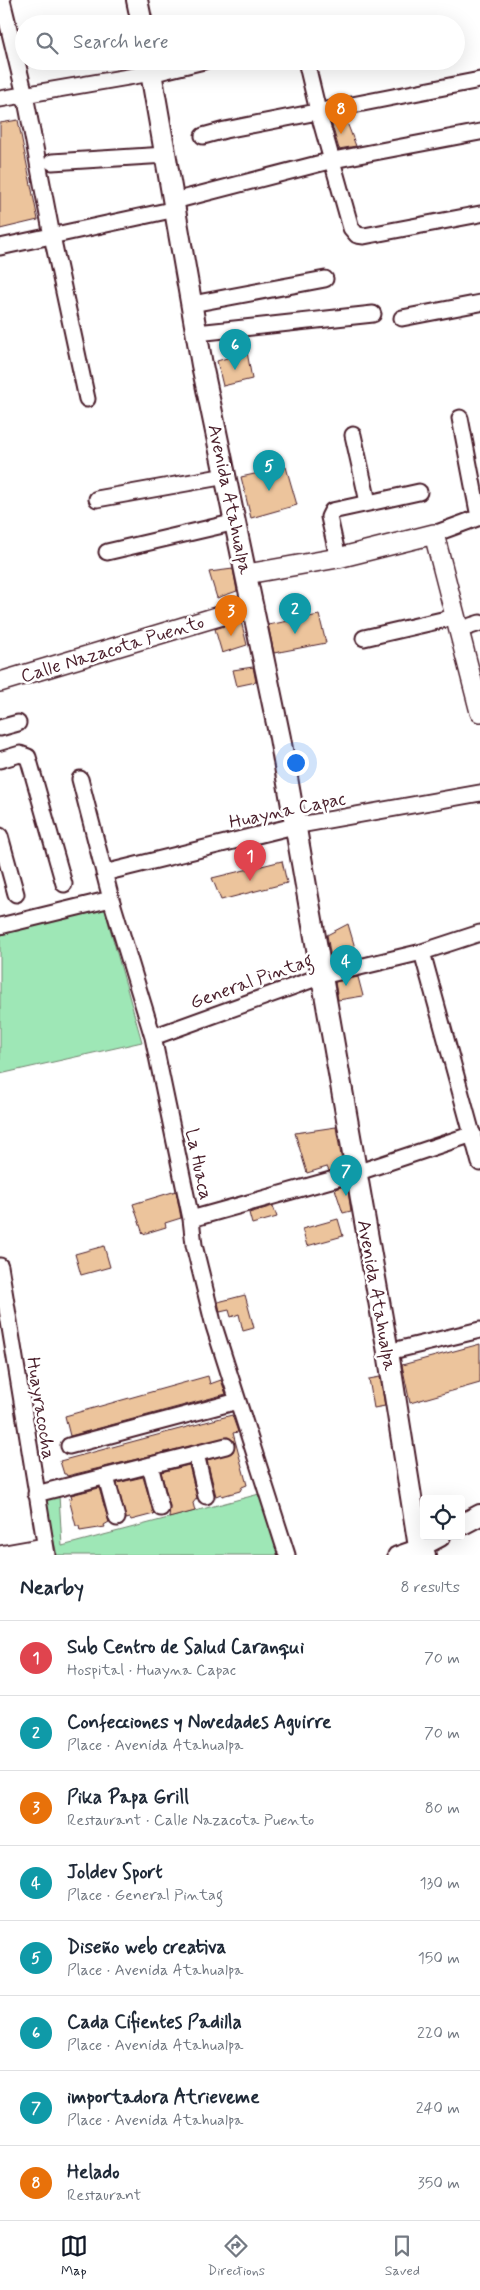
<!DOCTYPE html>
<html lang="en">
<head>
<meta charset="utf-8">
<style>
  :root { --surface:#fff; --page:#f2f2f3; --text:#1f2937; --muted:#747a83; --line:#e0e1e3; --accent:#111827 }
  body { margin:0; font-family:Mynerve,sans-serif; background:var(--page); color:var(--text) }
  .controls { position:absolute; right:15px; bottom:15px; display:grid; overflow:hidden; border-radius:5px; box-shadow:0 5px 20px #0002 }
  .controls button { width:45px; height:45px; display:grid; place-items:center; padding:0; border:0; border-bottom:1px solid var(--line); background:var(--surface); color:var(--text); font:25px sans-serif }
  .you { position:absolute; left:295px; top:762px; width:18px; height:18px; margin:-12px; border:4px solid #fff; border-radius:50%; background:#1a73e8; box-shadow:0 0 0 8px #1a73e833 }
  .badge { display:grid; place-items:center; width:32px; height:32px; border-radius:50%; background:var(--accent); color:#fff; font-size:16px; font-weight:700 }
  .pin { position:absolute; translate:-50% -41px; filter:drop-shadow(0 1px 2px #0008) }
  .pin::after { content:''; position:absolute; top:26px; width:18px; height:15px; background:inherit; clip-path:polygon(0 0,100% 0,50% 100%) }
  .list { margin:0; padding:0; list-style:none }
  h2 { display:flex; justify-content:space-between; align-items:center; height:65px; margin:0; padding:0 20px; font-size:21px }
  h2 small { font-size:16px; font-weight:400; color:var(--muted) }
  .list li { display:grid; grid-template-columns:32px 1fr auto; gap:15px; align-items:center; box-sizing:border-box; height:75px; padding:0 20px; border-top:1px solid var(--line) }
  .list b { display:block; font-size:19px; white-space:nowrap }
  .list p { margin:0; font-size:16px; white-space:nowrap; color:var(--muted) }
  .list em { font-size:16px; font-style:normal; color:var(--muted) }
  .icon { flex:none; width:28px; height:28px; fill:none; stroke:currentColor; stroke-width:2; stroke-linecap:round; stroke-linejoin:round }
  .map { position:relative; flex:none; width:480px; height:1555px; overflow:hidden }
  .search { position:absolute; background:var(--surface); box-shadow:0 5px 20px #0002; left:15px; right:15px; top:15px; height:55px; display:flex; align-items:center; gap:12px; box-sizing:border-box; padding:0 18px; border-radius:28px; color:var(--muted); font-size:19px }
  .sheet { height:665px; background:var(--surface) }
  nav { display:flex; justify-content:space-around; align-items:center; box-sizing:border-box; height:70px; border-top:1px solid var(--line); background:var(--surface); font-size:14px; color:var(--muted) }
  nav a { display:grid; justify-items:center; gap:2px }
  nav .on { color:var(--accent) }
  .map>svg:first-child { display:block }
</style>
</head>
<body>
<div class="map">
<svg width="480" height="1555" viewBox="0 0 480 1555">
  <rect width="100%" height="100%" fill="#fff"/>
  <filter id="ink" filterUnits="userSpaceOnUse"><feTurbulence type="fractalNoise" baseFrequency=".02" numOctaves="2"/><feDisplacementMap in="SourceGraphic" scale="10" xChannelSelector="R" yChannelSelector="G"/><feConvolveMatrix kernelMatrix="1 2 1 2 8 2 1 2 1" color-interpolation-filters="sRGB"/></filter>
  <g filter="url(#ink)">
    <path fill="#9ee7b6" stroke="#748370" d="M 104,907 L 142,1042 L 0,1074 L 0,933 Z
      M 263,1493 L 279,1554 L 275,1555 L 57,1555 L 44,1499 L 59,1495 L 62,1546 Z"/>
    <path fill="#ecc49c" stroke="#4a1f2b" d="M 18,120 L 38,220 L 0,229 L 0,123 Z
      M 346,120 L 356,146 L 339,149 L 331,122 Z
      M 247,352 L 252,379 L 223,386 L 217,361 Z
      M 286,467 L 297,505 L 251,518 L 241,477 Z
      M 233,569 L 237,591 L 217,598 L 209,572 Z
      M 319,615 L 326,643 L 274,653 L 268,625 Z
      M 241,621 L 247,645 L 222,653 L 215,629 Z
      M 253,667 L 256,682 L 237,686 L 233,670 Z
      M 282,861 L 287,883 L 221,900 L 212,878 Z
      M 348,924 L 358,958 L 332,964 L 327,935 Z
      M 358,977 L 363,996 L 338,1000 L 335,982 Z
      M 336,1127 L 343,1167 L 329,1171 L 327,1167 L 307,1173 L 295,1133 Z
      M 347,1185 L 351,1211 L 343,1213 L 335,1189 Z
      M 176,1191 L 181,1218 L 165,1223 L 166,1227 L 143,1234 L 133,1204 Z
      M 273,1206 L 277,1217 L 252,1224 L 249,1213 Z
      M 338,1219 L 343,1236 L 307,1246 L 302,1229 Z
      M 104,1246 L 110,1267 L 81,1275 L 75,1254 Z
      M 245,1295 L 254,1328 L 243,1331 L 239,1314 L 231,1317 L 229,1310 L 220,1312 L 218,1302 Z
      M 480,1344 L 480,1383 L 410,1403 L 402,1365 Z
      M 208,1376 L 210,1384 L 221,1380 L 226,1394 L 70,1436 L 65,1416 Z
      M 380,1377 L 385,1406 L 374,1408 L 369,1379 Z
      M 232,1415 L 238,1432 L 233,1433 L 247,1485 L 242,1487 L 240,1491 L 222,1496 L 221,1494 L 216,1496 L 207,1460 L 233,1452 L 235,1443 L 228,1437 L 67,1476 L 66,1474 L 64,1474 L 60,1461 Z
      M 189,1465 L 197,1498 L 193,1503 L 195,1511 L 169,1518 L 170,1506 L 161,1472 Z
      M 143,1477 L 154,1514 L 131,1520 L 130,1518 L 126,1519 L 117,1483 Z
      M 99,1488 L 109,1522 L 104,1525 L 105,1527 L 80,1531 L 79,1526 L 76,1526 L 69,1499 L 72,1498 L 71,1495 Z"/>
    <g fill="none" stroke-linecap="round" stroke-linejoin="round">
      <defs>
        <path id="minor" d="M 2,0 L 25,95 L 52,236 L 87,399
          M 306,61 L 318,111 L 351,228 L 357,235 L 364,236 L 480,214
          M 0,99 L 163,71 L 204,61
          M 203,136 L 225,130 L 480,80
          M 52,162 L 166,155
          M 174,201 L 333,160 L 480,132
          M 0,247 L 176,209
          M 192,304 L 325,279
          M 402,318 L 480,303
          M 197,333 L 373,314
          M 460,418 L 479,517
          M 353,435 L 368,502
          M 97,499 L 226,476
          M 434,534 L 480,517
          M 107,552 L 236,522
          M 338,558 L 329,517 L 332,511 L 419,492
          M 458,630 L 480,623
          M 364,638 L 455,617
          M 0,728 L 18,723
          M 0,760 L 20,754 L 28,757 L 64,884
          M 80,779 L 111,899 L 153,1037 L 191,1219 L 194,1245 L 214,1326 L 287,1555
          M 0,836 L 16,894
          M 104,873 L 294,826 L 480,793
          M 0,926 L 111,899
          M 422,952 L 480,1163
          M 153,1037 L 322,976 L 422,952 L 480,933
          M 191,1219 L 356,1173 L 473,1134
          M 0,1266 L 47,1555
          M 388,1352 L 480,1330
          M 69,1446 L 238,1401
          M 196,1454 L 206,1496
          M 150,1465 L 161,1508
          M 106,1477 L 117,1518
          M 36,1494 L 226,1446
          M 0,1554 L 45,1546
          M 396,1555 L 419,1547"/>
        <path id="tertiary" d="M 247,574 L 338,558 L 434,534 L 480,712
          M 0,682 L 253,606"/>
        <path id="secondary" d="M 137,0 L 142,24
          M 149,61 L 202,365 L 280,738 L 388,1352 L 419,1547 L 425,1555
          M 461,1525 L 480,1515
          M 419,1547 L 440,1536"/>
      </defs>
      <use href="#minor" stroke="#4a1f2b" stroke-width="19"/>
      <use href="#tertiary" stroke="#4a1f2b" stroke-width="22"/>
      <use href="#secondary" stroke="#4a1f2b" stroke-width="24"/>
      <use href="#minor" stroke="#fff" stroke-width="15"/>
      <use href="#tertiary" stroke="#fff" stroke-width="19"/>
      <use href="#secondary" stroke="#fff" stroke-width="20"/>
    </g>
  </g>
  <g text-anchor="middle" stroke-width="5" stroke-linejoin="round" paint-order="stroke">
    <g font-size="19" fill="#4a1f2b" stroke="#fff">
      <text transform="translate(231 499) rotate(78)" y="7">Avenida Atahualpa</text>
      <text transform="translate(112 648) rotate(-17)" y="7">Calle Nazacota Puento</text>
      <text transform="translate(287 809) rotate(-12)" y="7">Huayna Capac</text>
      <text transform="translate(251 980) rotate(-20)" y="7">General Pintag</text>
      <text transform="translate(200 1164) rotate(78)" y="7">La Huaca</text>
      <text transform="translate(378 1295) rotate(80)" y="7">Avenida Atahualpa</text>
      <text transform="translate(42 1408) rotate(81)" y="7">Huayracocha</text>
    </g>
  </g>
</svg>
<div class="controls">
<button><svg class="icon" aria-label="locate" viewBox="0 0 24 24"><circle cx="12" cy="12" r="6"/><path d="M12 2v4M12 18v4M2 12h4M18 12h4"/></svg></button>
</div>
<div class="you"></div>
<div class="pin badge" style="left:250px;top:881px;background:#e0444e">1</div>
<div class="pin badge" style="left:295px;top:634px;background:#0f9aa8">2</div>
<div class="pin badge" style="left:231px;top:636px;background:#e8710a">3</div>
<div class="pin badge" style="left:346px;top:986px;background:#0f9aa8">4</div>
<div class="pin badge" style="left:269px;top:491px;background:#0f9aa8">5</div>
<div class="pin badge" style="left:235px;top:370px;background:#0f9aa8">6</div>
<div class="pin badge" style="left:346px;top:1196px;background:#0f9aa8">7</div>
<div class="pin badge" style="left:341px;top:134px;background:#e8710a">8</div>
<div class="search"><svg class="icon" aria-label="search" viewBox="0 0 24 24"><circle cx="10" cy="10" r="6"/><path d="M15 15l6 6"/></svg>Search here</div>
</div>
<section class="sheet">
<h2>Nearby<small>8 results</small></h2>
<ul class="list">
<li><span class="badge" style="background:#e0444e">1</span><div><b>Sub Centro de Salud Caranqui</b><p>Hospital · Huayna Capac</p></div><em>70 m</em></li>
<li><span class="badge" style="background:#0f9aa8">2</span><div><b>Confecciones y Novedades Aguirre</b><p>Place · Avenida Atahualpa</p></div><em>70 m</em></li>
<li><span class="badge" style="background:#e8710a">3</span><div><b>Pika Papa Grill</b><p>Restaurant · Calle Nazacota Puento</p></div><em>80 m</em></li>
<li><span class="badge" style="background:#0f9aa8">4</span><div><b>Joldev Sport</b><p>Place · General Pintag</p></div><em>130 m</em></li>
<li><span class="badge" style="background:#0f9aa8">5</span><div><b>Diseño web creativa</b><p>Place · Avenida Atahualpa</p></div><em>150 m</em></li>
<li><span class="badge" style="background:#0f9aa8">6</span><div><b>Cada Cifientes Padilla</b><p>Place · Avenida Atahualpa</p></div><em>220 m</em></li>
<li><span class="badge" style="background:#0f9aa8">7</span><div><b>importadora Atrieveme</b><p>Place · Avenida Atahualpa</p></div><em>240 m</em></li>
<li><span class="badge" style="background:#e8710a">8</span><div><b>Helado</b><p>Restaurant</p></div><em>350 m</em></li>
</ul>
</section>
<nav>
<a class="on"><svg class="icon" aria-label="map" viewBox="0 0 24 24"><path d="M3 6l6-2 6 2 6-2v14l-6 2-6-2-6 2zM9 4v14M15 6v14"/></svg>Map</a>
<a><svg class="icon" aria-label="directions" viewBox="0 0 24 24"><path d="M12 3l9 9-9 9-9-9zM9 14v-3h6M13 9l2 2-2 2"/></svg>Directions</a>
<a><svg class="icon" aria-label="saved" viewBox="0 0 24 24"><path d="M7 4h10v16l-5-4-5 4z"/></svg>Saved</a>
</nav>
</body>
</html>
